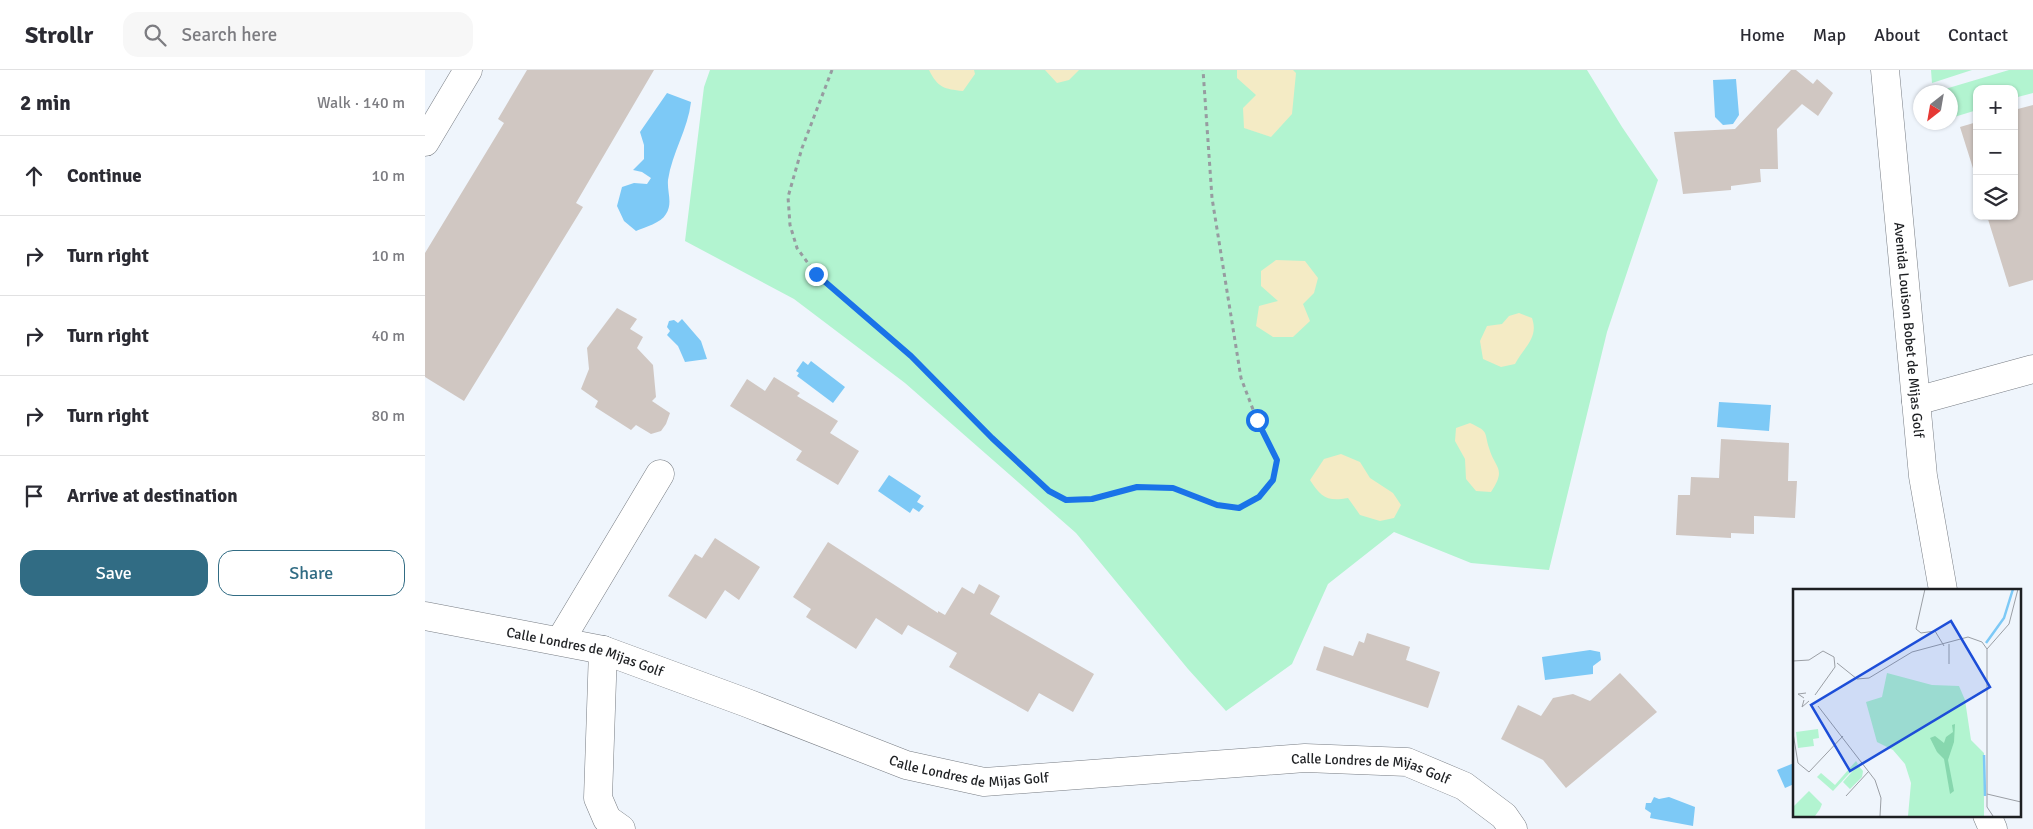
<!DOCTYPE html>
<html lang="en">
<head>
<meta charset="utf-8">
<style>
  :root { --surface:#fff; --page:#f7f7f7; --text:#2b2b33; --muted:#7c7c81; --line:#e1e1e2; --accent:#316c84 }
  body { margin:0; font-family:Signika,sans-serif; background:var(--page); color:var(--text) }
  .controls { position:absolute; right:15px; top:15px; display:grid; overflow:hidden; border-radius:10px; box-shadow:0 1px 4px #0004 }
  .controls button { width:45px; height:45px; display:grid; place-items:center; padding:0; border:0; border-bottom:1px solid var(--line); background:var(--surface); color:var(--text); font:25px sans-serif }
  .compass { position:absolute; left:1488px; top:15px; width:45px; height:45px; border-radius:50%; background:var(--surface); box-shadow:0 1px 4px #0004; rotate:211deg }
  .stop { position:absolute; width:15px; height:15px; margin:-11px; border:4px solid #1a73e8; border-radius:50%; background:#fff }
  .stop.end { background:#1a73e8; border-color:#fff; box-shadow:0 1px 5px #0008 }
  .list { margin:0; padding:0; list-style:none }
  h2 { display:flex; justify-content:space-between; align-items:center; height:65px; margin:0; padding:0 20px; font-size:21px }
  h2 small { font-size:16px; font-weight:400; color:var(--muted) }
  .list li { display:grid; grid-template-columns:32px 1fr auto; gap:15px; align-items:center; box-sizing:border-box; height:80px; padding:0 20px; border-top:1px solid var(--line) }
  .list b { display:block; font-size:19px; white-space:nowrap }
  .list em { font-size:16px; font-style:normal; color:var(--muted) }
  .actions { display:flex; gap:10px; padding:15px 20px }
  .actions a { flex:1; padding:11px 0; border:1px solid var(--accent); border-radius:15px; text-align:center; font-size:18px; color:var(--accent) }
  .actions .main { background:var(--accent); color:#fff }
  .icon { flex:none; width:28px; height:28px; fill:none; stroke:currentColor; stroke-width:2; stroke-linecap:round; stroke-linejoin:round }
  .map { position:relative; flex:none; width:1608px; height:759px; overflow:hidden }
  header { display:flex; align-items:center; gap:30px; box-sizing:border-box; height:70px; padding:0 25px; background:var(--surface); border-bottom:1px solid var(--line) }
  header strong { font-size:24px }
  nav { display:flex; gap:28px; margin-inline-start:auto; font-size:18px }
  .search { width:350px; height:45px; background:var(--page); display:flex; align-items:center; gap:12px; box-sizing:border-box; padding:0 18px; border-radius:15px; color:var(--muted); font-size:19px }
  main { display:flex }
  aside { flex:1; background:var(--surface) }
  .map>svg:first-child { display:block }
</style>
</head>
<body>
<header>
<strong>Strollr</strong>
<div class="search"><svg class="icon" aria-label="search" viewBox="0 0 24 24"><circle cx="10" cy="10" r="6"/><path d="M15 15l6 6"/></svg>Search here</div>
<nav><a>Home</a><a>Map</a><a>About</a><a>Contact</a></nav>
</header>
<main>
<aside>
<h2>2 min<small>Walk · 140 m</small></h2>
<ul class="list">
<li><svg class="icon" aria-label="ahead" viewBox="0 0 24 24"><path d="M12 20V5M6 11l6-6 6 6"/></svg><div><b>Continue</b></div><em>10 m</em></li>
<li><svg class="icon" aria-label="right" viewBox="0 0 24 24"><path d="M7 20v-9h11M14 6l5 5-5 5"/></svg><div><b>Turn right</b></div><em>10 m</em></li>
<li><svg class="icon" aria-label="right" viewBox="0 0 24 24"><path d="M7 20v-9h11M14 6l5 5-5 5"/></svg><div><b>Turn right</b></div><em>40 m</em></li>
<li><svg class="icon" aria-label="right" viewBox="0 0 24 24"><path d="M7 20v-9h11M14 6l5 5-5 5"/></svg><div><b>Turn right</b></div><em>80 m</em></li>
<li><svg class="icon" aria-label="arrive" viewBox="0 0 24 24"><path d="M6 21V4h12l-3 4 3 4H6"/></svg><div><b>Arrive at destination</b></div></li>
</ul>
<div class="actions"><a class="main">Save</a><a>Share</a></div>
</aside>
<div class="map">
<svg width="1608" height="759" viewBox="0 0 1608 759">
  <rect width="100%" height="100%" fill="#eff5fc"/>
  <path fill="#b2f4d0" d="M 285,0 L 1162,0 L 1197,57 L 1233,110 L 1182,262 L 1124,500 L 1046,493 L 969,462 L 903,514 L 867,594 L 801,641 L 763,599 L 651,463 L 480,313 L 369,229 L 260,171 L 279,17 Z
    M 1506,0 L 1547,0 L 1507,13 Z
    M 1584,0 L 1608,0 L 1608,23 L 1589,28 L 1589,19 L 1552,19 L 1552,40 L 1526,48 L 1526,22 L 1510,22 Z"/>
  <path fill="#f4ebc5" d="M 504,0 L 549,0 L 550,4 L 538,21 C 519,19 513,18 504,0 Z
    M 620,0 L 654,0 L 644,10 L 632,13 Z
    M 812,0 L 868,0 L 871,3 L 867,44 L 846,67 L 819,58 L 818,38 L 831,25 L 812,8 Z
    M 851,190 L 880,191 L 893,208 L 889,223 L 878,234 L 885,251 L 868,267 L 848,267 L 831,256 L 834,236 L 853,231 L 836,216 L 836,201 Z
    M 1094,243 L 1107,248 C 1114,268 1099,277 1090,294 L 1076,297 L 1058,289 L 1055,271 L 1062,256 L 1077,254 L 1084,246 Z
    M 1045,353 C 1064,362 1059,361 1064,378 C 1070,399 1082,398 1066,422 L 1051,421 L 1041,409 L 1040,389 L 1030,371 L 1031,358 Z
    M 916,384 L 935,392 L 945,408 L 968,423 L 976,435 L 969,448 L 955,451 L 935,445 L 923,428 C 902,432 896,427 885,410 L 899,389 Z"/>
  <path fill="#7dc9f6" d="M 1311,9 L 1314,45 L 1308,54 L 1298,55 L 1290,47 L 1288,10 Z
    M 242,23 L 266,32 C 263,59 247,83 243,110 C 242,122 248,133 241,144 C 236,153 220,157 211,161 L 199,151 L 192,136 L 197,117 L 209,113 L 222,114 L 226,108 L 217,102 L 208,100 L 219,89 L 219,75 L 215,62 Z
    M 257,249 L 276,271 L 282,289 L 260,292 L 253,276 L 242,265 L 245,261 L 242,257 L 244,251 L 249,250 L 253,253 Z
    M 378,291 L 383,295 L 386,291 L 420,317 L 408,333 L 372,306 L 374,303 L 371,301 Z
    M 1294,332 L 1346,335 L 1344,361 L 1292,357 Z
    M 464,405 L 496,426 L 492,432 L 499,436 L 494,442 L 488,438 L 485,443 L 453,421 Z
    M 1165,580 L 1175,582 L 1176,590 L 1168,596 L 1168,604 L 1120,610 L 1117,587 Z
    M 1369,693 L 1369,714 L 1360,718 L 1352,700 Z
    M 1229,727 L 1234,729 L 1244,727 L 1270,737 L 1268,756 L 1225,748 L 1226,743 L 1220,739 L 1221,733 L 1226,733 Z"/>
  <path fill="#d0c7c2" d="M 102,0 L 229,0 L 151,133 L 158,137 L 39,331 L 0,307 L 0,183 L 79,53 L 73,49 Z
    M 1366,0 L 1371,0 L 1388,14 L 1392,9 L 1408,23 L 1393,46 L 1377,34 L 1352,59 L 1353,99 L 1335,99 L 1336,112 L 1306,116 L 1306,120 L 1258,124 L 1249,62 L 1310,59 Z
    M 1608,35 L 1608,210 L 1584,217 L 1562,146 L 1589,146 L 1589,40 Z
    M 1552,52 L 1552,111 L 1535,57 Z
    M 192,238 L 212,249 L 205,259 L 218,267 L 212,278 L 228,295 L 231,327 L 227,331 L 245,343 L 241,354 L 236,361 L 226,364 L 211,355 L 206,360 L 170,337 L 173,331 L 156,319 L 164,299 L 162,278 Z
    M 349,307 L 375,323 L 372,326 L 413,351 L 405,363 L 434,381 L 413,415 L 371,390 L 377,381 L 305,336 L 322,309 L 340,321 Z
    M 1296,369 L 1364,373 L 1363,411 L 1372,411 L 1370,448 L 1329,446 L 1329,464 L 1306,463 L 1306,468 L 1251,465 L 1253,425 L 1265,425 L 1266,407 L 1294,408 Z
    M 290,468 L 335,497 L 314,530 L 300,520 L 281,549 L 243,526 L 270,484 L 277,488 Z
    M 403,472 L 513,543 L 513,541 L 520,545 L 537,517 L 549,524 L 554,514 L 575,526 L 565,544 L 669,604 L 648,642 L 614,623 L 603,642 L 524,597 L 532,583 L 483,555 L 477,565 L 451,548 L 431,579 L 381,547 L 386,539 L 368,527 Z
    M 942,563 L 985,577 L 981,590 L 1015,602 L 1003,638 L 891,600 L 899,576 L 928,586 L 934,571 L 939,573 Z
    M 1195,603 L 1232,642 L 1141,718 L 1118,690 L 1076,669 L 1093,635 L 1116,646 L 1128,628 L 1148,624 L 1165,631 Z"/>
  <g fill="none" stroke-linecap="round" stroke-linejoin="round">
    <defs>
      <g id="minor">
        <path id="s1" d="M 1460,0 L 1498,406 L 1518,520"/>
        <path d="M 0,72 L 43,0"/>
        <path d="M 1491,331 L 1608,299"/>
        <path id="s2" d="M 0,546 L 178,580 L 322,633 L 481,695 L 559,712 L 880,688 L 982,692 L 1039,716 L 1079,746 L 1088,759"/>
        <path d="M 135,571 L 235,404"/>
        <path d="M 178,580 L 173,728 L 182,749 L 196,759"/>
        <path d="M 1562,745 L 1568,759"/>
      </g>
    </defs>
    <use href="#minor" stroke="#777c83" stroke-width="29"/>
    <path stroke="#979ba0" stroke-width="3" stroke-dasharray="4 4" stroke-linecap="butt" d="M 407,0 L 377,78 L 363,127 L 365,155 L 372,178 L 391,204 L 486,286 L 567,368 L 624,421 L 641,430 L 667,429 L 712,417 L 748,418 L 792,435 L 814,438 L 834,427 L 848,410 L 852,390 L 832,350 L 816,308 L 787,128 L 778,0"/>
    <use href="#minor" stroke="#fff" stroke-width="28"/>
  </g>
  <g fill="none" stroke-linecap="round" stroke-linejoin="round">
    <path stroke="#1a73e8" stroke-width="6" d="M 391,204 L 486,286 L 567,368 L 624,421 L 641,430 L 667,429 L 712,417 L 748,418 L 792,435 L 814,438 L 834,427 L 848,410 L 852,390 L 832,350"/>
  </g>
  <g text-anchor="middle" stroke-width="5" stroke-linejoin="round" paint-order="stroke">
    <g font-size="14" fill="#1d1f22" stroke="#fff">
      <text dy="5" stroke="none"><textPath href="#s1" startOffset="261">Avenida Louison Bobet de Mijas Golf</textPath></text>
      <text dy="5" stroke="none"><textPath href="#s2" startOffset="164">Calle Londres de Mijas Golf</textPath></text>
      <text dy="5" stroke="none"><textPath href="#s2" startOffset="569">Calle Londres de Mijas Golf</textPath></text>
      <text dy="5" stroke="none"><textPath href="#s2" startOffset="974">Calle Londres de Mijas Golf</textPath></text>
    </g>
  </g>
  <g transform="translate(1368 519)">
    <rect width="228" height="228" fill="#eff5fc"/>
    <path d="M 94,84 L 139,96 L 166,97 L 172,111 L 178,151 L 191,164 L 191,227 L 115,227 L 118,194 L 112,175 L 100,161 L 84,153 L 73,113 L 89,108 ZM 25,140 L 26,149 L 20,150 L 21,157 L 5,159 L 3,143 ZM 63,172 L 65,175 L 40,202 L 24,188 L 28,184 L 42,196 ZM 65,176 L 70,182 L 69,188 L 57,200 L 50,193 ZM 16,202 L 29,215 L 27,220 L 22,227 L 1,227 L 0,218 Z" fill="#b2f4d0"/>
    <path d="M 162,135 L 161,153 L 155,171 L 161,202 L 157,205 L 151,170 L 144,163 L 137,149 L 142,147 L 151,154 L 153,148 L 160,143 L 159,136 Z" fill="#87d7ae"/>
    <path fill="none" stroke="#7dc9f6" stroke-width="2.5" d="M 193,54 L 211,29 L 220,0M 191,166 L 192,207"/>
    <path fill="none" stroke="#9b9fa5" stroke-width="1" d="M 132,0 L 123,40 L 128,44 L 142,42 L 151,57M 194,60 L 216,35 L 225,0M 0,72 L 16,71 L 30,62 L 41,68 L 42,78 L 22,106M 44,74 L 64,90 L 76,89 L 119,63 L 175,48 L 189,53 L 194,60 L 194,218 L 200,227M 156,75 L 156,55M 11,109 L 5,105 L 13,104M 11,111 L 9,118 L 16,112M 25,117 L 82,191 L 88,209 L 87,227M 0,144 L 5,174 L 16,183 L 50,147M 194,205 L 228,213M 53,207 L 76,182"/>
    <path fill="#1d4ed8" fill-opacity="0.15" stroke="#1d4ed8" stroke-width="2.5" d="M 158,32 L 197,98 L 57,182 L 18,116 Z"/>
    <rect width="228" height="228" fill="none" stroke="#1d1f22" stroke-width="2.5"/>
  </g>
</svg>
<div class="controls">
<button>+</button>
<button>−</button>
<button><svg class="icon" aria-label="layers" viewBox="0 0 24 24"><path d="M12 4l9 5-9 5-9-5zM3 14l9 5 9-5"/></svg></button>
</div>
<svg class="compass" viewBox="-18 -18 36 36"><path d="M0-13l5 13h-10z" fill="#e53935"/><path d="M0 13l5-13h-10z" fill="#7c7c81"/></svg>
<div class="stop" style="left:832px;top:350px"></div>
<div class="stop end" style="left:391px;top:204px"></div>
</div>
</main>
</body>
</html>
